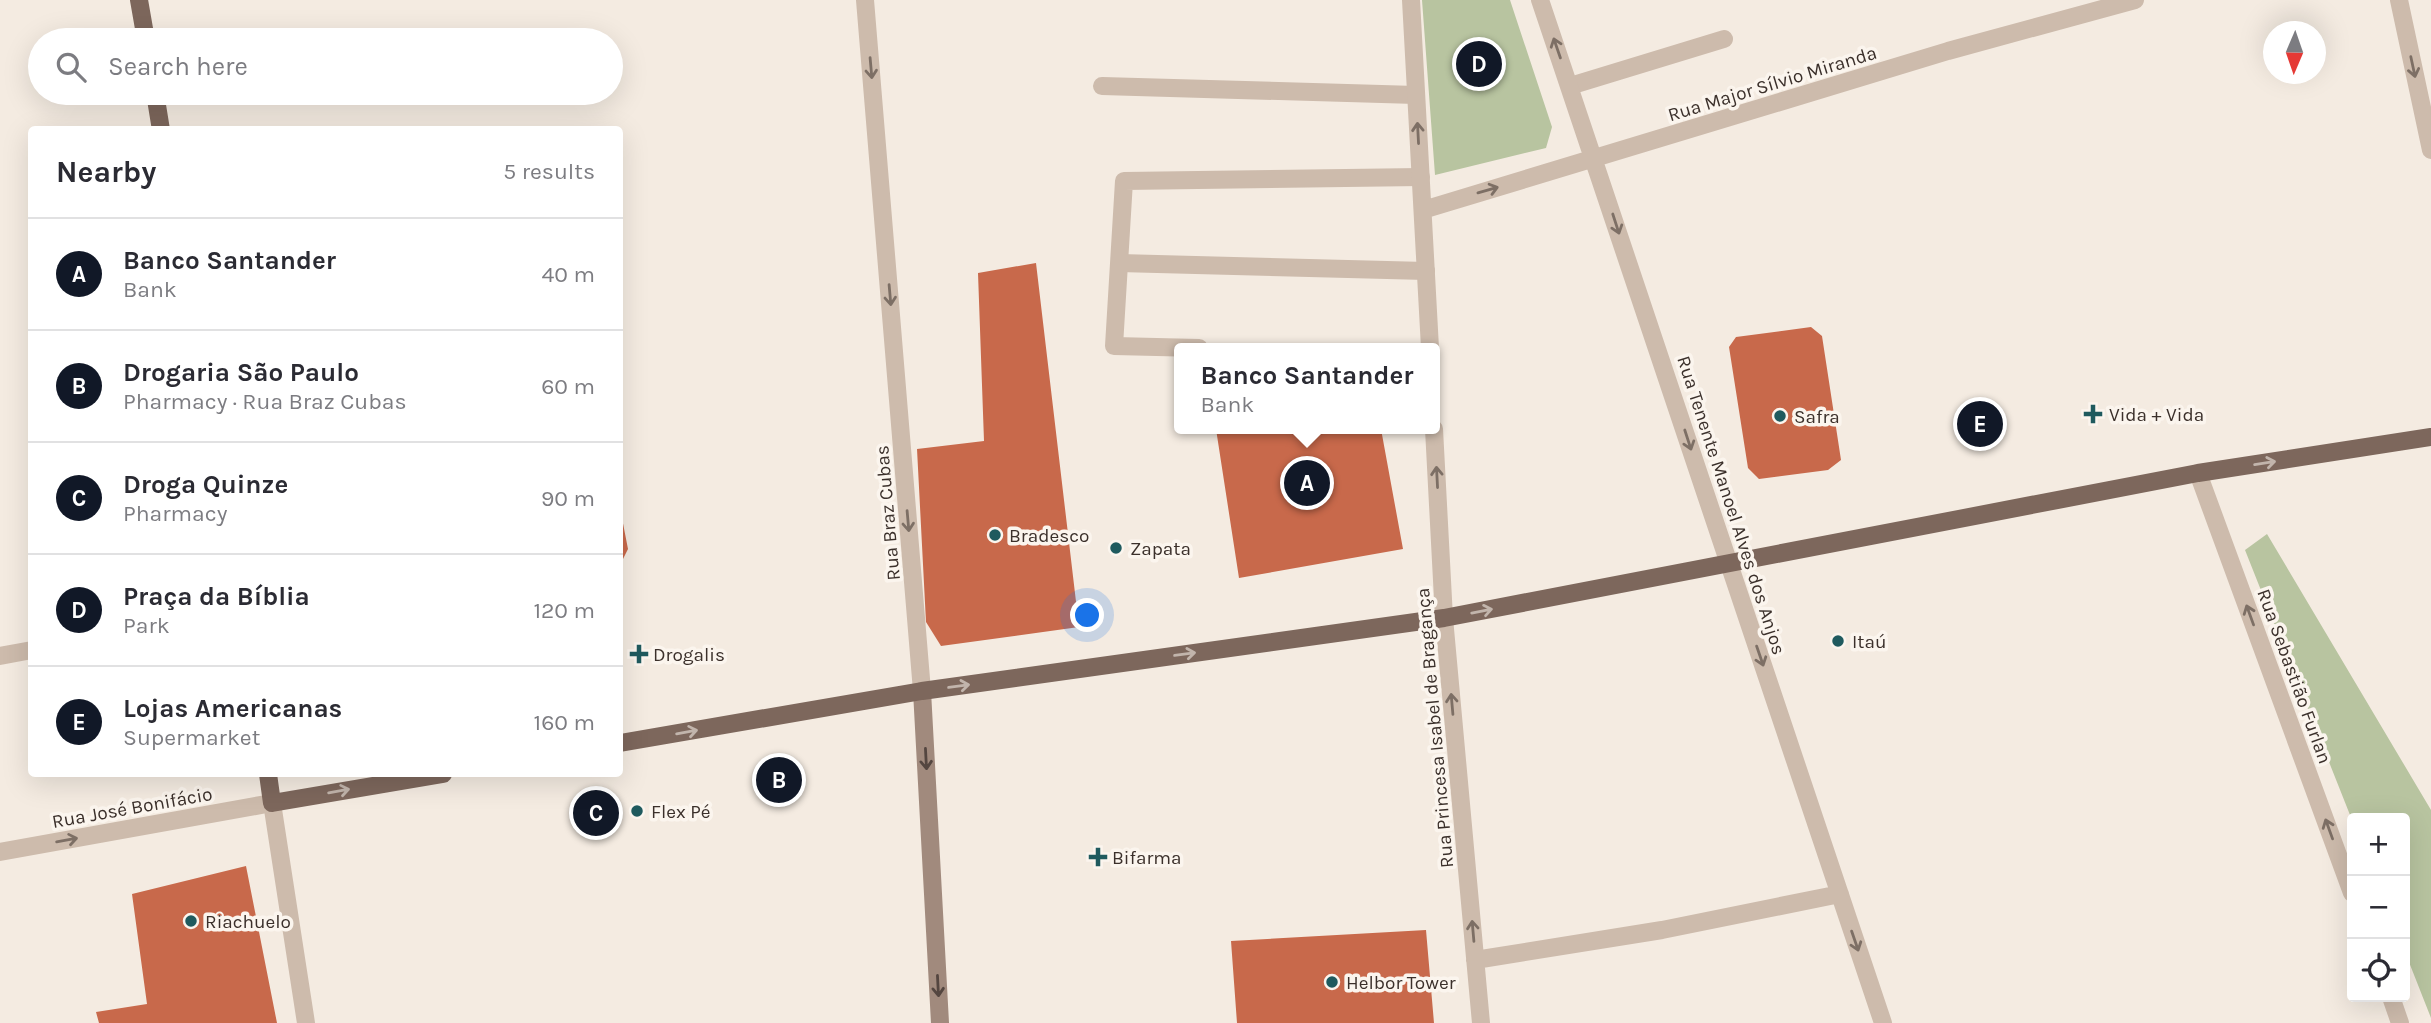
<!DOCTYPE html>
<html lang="en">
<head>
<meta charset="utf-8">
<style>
  :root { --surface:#fff; --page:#f2f2f3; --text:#2b2b33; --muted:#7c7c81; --line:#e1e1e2; --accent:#111827 }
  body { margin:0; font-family:Karla,sans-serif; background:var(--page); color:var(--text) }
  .controls { position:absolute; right:21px; bottom:21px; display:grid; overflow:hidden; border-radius:7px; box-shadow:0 7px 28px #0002 }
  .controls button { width:63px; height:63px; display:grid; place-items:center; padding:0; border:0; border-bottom:2px solid var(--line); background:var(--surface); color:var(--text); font:35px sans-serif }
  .compass { position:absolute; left:2263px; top:21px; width:63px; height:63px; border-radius:50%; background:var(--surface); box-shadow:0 7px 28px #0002; rotate:182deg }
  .you { position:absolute; left:1088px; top:616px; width:24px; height:24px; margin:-18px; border:5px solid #fff; border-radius:50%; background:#1a73e8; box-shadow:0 0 0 10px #1a73e833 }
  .badge { display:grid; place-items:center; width:46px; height:46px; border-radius:50%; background:var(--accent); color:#fff; font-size:23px; font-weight:700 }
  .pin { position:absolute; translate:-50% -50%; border:4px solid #fff; box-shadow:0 2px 7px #0006 }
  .popup { position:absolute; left:1174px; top:343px; width:266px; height:91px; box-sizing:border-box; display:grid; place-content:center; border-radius:7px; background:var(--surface); filter:drop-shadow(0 2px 5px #0005); font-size:23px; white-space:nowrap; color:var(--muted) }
  .popup b { font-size:26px; color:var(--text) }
  .popup::after { content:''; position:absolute; left:50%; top:100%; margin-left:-14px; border:14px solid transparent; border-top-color:var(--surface) }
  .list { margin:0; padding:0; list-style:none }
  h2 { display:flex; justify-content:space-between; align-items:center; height:91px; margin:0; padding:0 28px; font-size:30px }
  h2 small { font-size:23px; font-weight:400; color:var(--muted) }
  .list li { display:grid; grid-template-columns:46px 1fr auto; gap:21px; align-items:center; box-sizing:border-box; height:112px; padding:0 28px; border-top:2px solid var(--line) }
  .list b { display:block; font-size:26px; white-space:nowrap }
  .list p { margin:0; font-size:23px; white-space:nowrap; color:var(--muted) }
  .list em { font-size:23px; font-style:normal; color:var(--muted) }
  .icon { flex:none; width:38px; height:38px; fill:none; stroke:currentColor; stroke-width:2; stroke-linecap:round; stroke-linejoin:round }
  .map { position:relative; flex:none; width:2431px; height:1023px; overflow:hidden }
  .search { position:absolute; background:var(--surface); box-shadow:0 7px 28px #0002; left:28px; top:28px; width:595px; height:77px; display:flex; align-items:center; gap:18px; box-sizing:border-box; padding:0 24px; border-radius:38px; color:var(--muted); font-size:26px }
  .panel { position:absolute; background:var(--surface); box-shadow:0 7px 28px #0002; left:28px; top:126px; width:595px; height:651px; border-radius:7px }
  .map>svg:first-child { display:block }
</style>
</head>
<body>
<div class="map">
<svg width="2431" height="1023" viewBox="0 0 2431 1023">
  <rect width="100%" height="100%" fill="#f4ebe1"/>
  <path fill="#b8c4a0" d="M 1422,0 L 1510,0 L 1552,127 L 1546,148 L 1435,175 Z
    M 2267,534 L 2431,810 L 2431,1018 L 2405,952 L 2405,818 L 2352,818 L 2352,820 L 2245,550 Z"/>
  <path fill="#c8694b" d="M 1036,263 L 1079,627 L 941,646 L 926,622 L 917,449 L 984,441 L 978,273 Z
    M 1811,327 L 1822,336 L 1841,460 L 1828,470 L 1759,479 L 1748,468 L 1729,347 L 1736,337 Z
    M 1216,429 L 1381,429 L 1403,549 L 1239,578 Z
    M 620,508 L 628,549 L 620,565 Z
    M 246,866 L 277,1023 L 99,1023 L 96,1012 L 147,1004 L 132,894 Z
    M 1426,930 L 1434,1023 L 1237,1023 L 1231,941 Z"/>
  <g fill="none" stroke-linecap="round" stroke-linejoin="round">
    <path stroke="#cdbbac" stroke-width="18" d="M 1102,86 L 1416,95
      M 1570,86 L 1724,39
      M 1119,263 L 1426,271
      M 1199,348 L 1114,346 L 1124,181 L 1421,177"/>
    <path stroke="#cdbbac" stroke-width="18" d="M 865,0 L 922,691
      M 1411,0 L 1430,348
      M 1540,0 L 1883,1023
      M 2399,0 L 2431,150
      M 1423,210 L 1948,51 L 2135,0
      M 1434,429 L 1444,618 L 1481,1023
      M 2198,473 L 2352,893
      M 0,656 L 32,650
      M 0,852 L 272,803 L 306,1023
      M 1475,960 L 1662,930 L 1840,894
      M 2391,997 L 2400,1023"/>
    <path stroke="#a18a7d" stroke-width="18" d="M 922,691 L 940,1023"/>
    <path stroke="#7d675c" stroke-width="18" d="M 139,0 L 146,40
      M 155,93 L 161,130
      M 620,743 L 922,691 L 1444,618 L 2198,473 L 2431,437
      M 268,774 L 272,803 L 443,774"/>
  </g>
  <defs><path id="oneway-shaft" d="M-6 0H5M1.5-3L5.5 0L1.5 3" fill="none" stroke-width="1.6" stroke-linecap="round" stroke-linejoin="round" transform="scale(1.75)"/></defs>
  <g stroke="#7d6f65">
    <use href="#oneway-shaft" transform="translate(1557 48) rotate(-109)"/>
    <use href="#oneway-shaft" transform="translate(2413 67) rotate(78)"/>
    <use href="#oneway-shaft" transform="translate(871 68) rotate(85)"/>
    <use href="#oneway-shaft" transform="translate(1418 133) rotate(-93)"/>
    <use href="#oneway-shaft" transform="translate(1488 190) rotate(-16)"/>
    <use href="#oneway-shaft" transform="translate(1616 224) rotate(72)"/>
    <use href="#oneway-shaft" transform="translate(890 295) rotate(85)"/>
    <use href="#oneway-shaft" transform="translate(1688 440) rotate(72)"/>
    <use href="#oneway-shaft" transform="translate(1437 477) rotate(-93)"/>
    <use href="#oneway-shaft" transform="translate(908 521) rotate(85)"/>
    <use href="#oneway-shaft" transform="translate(2250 615) rotate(-110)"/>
    <use href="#oneway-shaft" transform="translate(1760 656) rotate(71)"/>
    <use href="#oneway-shaft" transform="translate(1452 704) rotate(-95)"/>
    <use href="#oneway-shaft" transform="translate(2329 829) rotate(-110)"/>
    <use href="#oneway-shaft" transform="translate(67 840) rotate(-10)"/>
    <use href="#oneway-shaft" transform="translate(1473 931) rotate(-95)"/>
    <use href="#oneway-shaft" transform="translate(1855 941) rotate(71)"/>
  </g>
  <g stroke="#c2b5ac">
    <use href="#oneway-shaft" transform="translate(2265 463) rotate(-9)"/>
    <use href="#oneway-shaft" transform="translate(1482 611) rotate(-11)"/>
    <use href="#oneway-shaft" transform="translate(1185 654) rotate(-8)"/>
    <use href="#oneway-shaft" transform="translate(959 686) rotate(-8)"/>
    <use href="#oneway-shaft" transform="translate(687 732) rotate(-10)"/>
    <use href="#oneway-shaft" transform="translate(339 791) rotate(-10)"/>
  </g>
  <g stroke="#544640">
    <use href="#oneway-shaft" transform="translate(926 759) rotate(87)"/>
    <use href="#oneway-shaft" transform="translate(938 986) rotate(87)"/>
  </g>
  <g fill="#1f5a5e" stroke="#fbf5ee" stroke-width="2.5">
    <path d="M2089.5 403.5h7v7h7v7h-7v7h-7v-7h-7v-7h7z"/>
    <circle cx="1780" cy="416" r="7"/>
    <circle cx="995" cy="535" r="7"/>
    <circle cx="1116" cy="548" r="7"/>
    <circle cx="1838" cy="641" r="7"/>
    <path d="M635.5 643.5h7v7h7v7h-7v7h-7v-7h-7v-7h7z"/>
    <circle cx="637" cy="811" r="7"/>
    <path d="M1094.5 846.5h7v7h7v7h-7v7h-7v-7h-7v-7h7z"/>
    <circle cx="191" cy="921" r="7"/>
    <circle cx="1332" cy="982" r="7"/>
  </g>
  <g text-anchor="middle" stroke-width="7" stroke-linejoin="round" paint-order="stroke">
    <g font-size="19" fill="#3b302b" stroke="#fbf5ee">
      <text transform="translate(1772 83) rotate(-17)" y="7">Rua Major Sílvio Miranda</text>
      <text transform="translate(1732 505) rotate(72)" y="7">Rua Tenente Manoel Alves dos Anjos</text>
      <text transform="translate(887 513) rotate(-95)" y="7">Rua Braz Cubas</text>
      <text transform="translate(2295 676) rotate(70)" y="7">Rua Sebastião Furlan</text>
      <text transform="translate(1434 728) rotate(-95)" y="7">Rua Princesa Isabel de Bragança</text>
      <text transform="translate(132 807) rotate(-10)" y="7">Rua José Bonifácio</text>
    </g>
    <g font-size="19" fill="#3b302b" stroke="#fbf5ee" text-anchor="start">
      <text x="2109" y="421">Vida + Vida</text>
      <text x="1794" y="423">Safra</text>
      <text x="1009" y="542">Bradesco</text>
      <text x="1130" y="555">Zapata</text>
      <text x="1852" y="648">Itaú</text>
      <text x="653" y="661">Drogalis</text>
      <text x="651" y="818">Flex Pé</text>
      <text x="1112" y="864">Bifarma</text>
      <text x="205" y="928">Riachuelo</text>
      <text x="1346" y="989">Helbor Tower</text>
    </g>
  </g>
</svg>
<div class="controls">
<button>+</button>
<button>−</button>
<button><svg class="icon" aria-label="locate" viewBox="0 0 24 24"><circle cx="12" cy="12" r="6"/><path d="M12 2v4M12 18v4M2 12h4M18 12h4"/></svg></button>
</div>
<svg class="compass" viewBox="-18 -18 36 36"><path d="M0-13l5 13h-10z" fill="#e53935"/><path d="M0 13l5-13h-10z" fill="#7c7c81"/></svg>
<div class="you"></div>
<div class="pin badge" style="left:1307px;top:483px">A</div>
<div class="popup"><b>Banco Santander</b>Bank</div>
<div class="pin badge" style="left:779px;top:780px">B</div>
<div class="pin badge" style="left:596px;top:813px">C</div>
<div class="pin badge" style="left:1479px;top:64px">D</div>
<div class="pin badge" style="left:1980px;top:424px">E</div>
<div class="search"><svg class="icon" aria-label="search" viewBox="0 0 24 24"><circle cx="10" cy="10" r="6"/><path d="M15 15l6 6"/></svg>Search here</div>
<section class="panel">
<h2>Nearby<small>5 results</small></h2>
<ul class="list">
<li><span class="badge">A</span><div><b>Banco Santander</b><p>Bank</p></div><em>40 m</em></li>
<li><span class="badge">B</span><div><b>Drogaria São Paulo</b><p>Pharmacy · Rua Braz Cubas</p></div><em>60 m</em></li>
<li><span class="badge">C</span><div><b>Droga Quinze</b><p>Pharmacy</p></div><em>90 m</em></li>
<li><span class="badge">D</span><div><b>Praça da Bíblia</b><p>Park</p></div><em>120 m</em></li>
<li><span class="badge">E</span><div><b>Lojas Americanas</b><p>Supermarket</p></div><em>160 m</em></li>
</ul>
</section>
</div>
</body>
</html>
